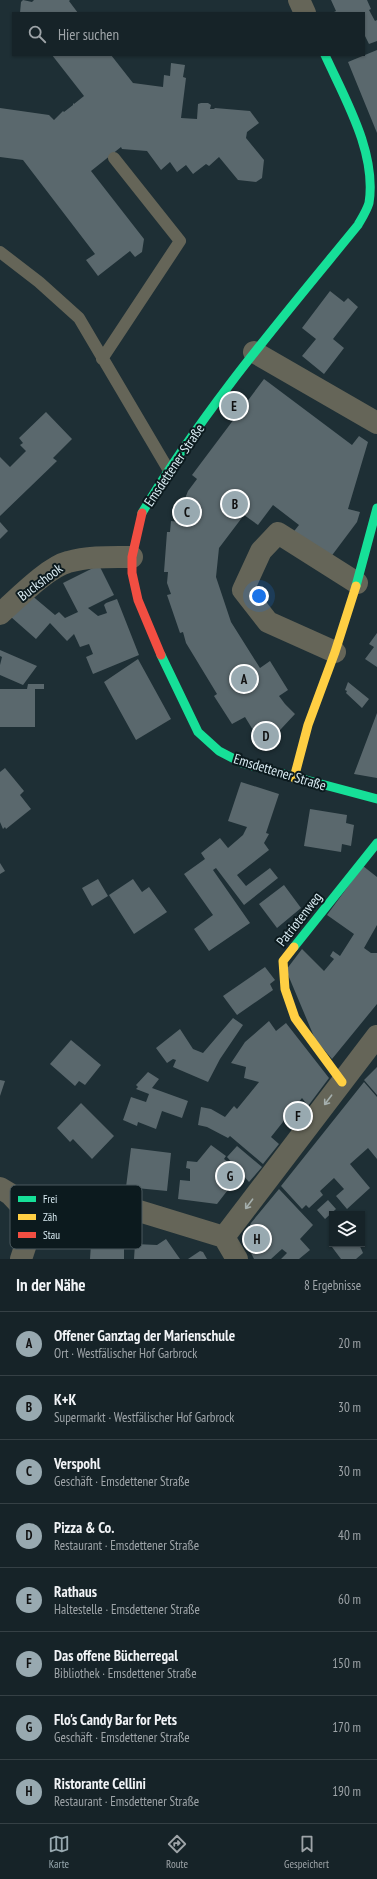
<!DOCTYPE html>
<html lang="de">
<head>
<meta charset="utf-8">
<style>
  :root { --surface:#162328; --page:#232f34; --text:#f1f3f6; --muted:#9ea4a8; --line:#354045; --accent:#98a9b0 }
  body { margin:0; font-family:"PT Sans Narrow",sans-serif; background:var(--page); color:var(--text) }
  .controls { position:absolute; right:12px; bottom:12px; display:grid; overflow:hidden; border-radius:0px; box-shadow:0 1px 3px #0004 }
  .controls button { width:36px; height:36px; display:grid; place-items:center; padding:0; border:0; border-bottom:1px solid var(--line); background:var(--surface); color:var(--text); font:20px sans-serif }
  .you { position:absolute; left:259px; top:596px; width:14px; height:14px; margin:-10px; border:3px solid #fff; border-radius:50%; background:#1a73e8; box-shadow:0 0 0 6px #1a73e833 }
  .badge { display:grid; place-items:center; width:26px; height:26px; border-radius:50%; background:var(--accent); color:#111; font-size:13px; font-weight:700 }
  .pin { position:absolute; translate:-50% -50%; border:2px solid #fff; box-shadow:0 1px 4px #0006 }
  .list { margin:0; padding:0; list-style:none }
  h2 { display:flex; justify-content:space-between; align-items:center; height:52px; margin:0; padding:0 16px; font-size:17px }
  h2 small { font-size:13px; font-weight:400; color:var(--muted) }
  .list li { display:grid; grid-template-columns:26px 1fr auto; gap:12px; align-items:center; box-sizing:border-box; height:64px; padding:0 16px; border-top:1px solid var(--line) }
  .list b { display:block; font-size:15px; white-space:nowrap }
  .list p { margin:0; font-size:13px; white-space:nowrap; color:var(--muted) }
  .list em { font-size:13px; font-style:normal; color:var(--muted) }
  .icon { flex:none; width:22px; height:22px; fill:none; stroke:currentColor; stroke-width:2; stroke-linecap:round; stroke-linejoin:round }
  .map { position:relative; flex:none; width:377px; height:1259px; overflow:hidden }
  .search { position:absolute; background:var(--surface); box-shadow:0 1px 3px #0004; left:12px; right:12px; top:12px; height:44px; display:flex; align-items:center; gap:10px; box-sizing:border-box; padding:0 14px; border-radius:0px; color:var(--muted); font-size:15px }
  .sheet { height:564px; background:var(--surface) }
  nav { display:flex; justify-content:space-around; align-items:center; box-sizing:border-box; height:56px; border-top:1px solid var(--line); background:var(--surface); font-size:11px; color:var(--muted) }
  nav a { display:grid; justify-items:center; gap:2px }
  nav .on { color:var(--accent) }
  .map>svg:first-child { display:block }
</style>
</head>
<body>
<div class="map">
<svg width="377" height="1259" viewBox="0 0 377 1259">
  <rect width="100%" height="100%" fill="#1e2f35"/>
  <path fill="#5a686d" d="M 23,0 L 32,2 L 34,0 L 70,0 L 69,1 L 78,13 L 20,13 L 21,2 Z
    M 331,0 L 367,0 L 371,9 L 369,10 L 375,21 L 377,20 L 377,41 L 369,44 L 364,34 L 364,13 L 332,13 L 336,11 Z
    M 377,50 L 377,133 L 348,62 Z
    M 52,55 L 111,55 L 133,83 L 163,87 L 164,75 L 170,76 L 171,63 L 185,65 L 183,77 L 186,78 L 181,118 L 197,119 L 198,104 L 201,103 L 208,103 L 211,105 L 210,109 L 214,109 L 215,108 L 250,111 L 259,123 L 247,132 L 246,138 L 264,160 L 262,178 L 256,182 L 238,180 L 219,157 L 209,166 L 206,164 L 193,174 L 186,165 L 177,172 L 170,162 L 161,170 L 147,151 L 122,149 L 121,147 L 91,171 L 144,239 L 142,252 L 135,257 L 130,251 L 98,276 L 86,260 L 95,254 L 23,160 L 0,157 L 0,108 L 49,115 L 54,120 L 63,111 L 64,112 L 73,105 L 73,103 L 74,104 L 84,96 Z
    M 330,291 L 344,302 L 348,298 L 358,307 L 333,339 L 344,348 L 324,374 L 302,356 L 316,339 L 302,328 Z
    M 264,379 L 352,445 L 359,436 L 368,442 L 348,509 L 360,512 L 357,522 L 327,562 L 291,535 L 299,525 L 273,505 L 258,525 L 244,515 L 219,548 L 216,577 L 231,622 L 260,668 L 270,661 L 288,690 L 279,696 L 285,704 L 295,714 L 267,744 L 253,730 L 245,717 L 232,724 L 214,696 L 217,694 L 186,643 L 183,632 L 180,633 L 167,595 L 171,594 L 167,583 L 168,572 L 164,572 L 167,532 L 170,532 L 171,521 L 180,522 L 182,506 L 188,491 L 197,479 L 192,475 Z
    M 46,412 L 72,439 L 53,458 L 57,461 L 0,516 L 0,457 L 10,467 L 26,451 L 20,445 L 23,443 L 19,438 Z
    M 0,522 L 8,531 L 0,539 Z
    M 99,565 L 114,595 L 88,608 L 98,616 L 107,613 L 104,605 L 106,603 L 117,599 L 139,655 L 93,674 L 86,657 L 93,654 L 89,644 L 80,647 L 74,634 L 67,641 L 50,623 L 36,639 L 11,617 L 30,594 L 55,615 L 59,612 L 65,618 L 78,612 L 63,583 Z
    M 377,633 L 377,667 L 365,659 L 374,647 L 369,644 Z
    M 0,650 L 37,666 L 23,685 L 0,675 L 0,665 L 2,657 L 0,656 Z
    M 138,659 L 171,719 L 136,740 L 104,682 Z
    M 348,682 L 369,699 L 362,708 L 346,693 L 347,691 L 345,690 Z
    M 28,684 L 44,684 L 44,689 L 35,689 L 35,727 L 0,727 L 0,689 L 27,689 Z
    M 377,713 L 377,778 L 354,774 Z
    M 5,768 L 24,791 L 20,795 L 31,809 L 6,829 L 5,827 L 3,829 L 0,822 L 0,772 Z
    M 241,782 L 279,794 L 266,833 L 269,834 L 264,843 L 269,850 L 237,875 L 246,886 L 270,868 L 278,878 L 244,905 L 216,868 L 213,870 L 250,923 L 209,951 L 194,929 L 213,915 L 184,874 L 205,859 L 201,853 L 220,838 L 228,848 L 243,835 L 247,827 L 228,821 Z
    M 310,809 L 347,815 L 346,823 L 354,825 L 351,846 L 342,844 L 341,852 L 304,846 Z
    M 0,863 L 5,871 L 0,874 Z
    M 363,866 L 377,877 L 377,925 L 364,948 L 371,953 L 377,953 L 377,1004 L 332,1059 L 315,1039 L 286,970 L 302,949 L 324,971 L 334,959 L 330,956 L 333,951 L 340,956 L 354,934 L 327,915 Z
    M 98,879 L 108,896 L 92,906 L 82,888 Z
    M 133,879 L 142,892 L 149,887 L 167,912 L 134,934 L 109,895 Z
    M 284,885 L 301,908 L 277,928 L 259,904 Z
    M 265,967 L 275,980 L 270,984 L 273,990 L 237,1015 L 223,996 Z
    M 233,1018 L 243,1025 L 220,1059 L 208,1082 L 173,1067 L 176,1060 L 173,1059 L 167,1063 L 156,1048 L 180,1029 L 193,1049 L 203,1053 Z
    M 269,1021 L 276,1031 L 286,1023 L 329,1078 L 308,1106 L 302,1098 L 271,1137 L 279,1144 L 263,1164 L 230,1136 L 228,1138 L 207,1127 L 198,1125 L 201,1107 L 211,1109 L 225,1117 L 234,1106 L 237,1109 L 259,1082 L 244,1078 L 246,1067 L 231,1063 L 245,1042 Z
    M 71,1040 L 101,1065 L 85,1085 L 79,1081 L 75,1086 L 50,1064 Z
    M 377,1067 L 377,1095 L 364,1080 Z
    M 148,1072 L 159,1079 L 152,1088 L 188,1101 L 182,1118 L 162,1111 L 156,1129 L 138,1122 L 137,1126 L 123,1120 L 131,1097 L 146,1102 L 149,1094 L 136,1089 L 138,1087 L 136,1085 Z
    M 0,1080 L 5,1081 L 0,1096 Z
    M 364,1082 L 377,1097 L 377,1159 L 368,1148 L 350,1164 L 370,1188 L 347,1209 L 336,1196 L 344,1189 L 334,1178 L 320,1191 L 323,1195 L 309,1208 L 306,1205 L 302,1209 L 281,1186 Z
    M 81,1103 L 114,1136 L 92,1159 L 73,1139 L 70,1142 L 57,1128 Z
    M 211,1145 L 226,1156 L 224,1159 L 241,1173 L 217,1204 L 178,1199 L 180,1180 L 190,1181 L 190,1169 L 186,1168 L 187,1161 L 197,1162 Z
    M 237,1146 L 262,1167 L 249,1182 L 227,1157 Z
    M 131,1148 L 171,1153 L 167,1191 L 126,1187 Z
    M 279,1189 L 313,1225 L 300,1239 L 310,1250 L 299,1259 L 281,1259 L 287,1253 L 282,1249 L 271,1259 L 254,1259 L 246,1243 L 248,1231 L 251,1223 Z
    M 328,1200 L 336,1209 L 325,1219 L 317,1210 Z
    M 166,1239 L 180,1259 L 134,1259 L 135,1244 L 157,1245 Z
    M 91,1244 L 124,1244 L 124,1259 L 90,1259 Z
    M 336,1244 L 359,1244 L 363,1253 L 356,1259 L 341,1259 L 332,1247 Z
    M 200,1251 L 203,1252 L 207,1259 L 188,1259 Z"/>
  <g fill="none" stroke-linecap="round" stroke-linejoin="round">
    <path stroke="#656558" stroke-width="12" d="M 0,252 L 39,282 L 79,318 L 168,469
      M 102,359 L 180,241 L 114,158"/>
    <path stroke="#656558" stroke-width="22" d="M 299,0 L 305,13
      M 254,352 L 377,423
      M 0,614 C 17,599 48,567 68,562 C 89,556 111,557 132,557
      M 335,652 L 268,622 L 243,590 L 261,551 L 278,533 L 357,583
      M 0,1188 L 10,1194 L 27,1212 L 139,1211 L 224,1237
      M 224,1237 L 377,1036
      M 224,1237 L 237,1259
      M 21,1259 L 29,1235 L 27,1212"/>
    <path stroke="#16e098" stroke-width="9" d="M 142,513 C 203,410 282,318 358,225 C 362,218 367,210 369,203 C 377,153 345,99 325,55
      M 356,586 L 377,508
      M 161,655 L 198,732 L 219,751 L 242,763 L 377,799
      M 294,947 L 377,843"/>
    <path stroke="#ffcf43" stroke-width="9" d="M 294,778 L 308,725 L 335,652 L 356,586
      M 294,947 L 283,961 L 285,989 L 295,1018 L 342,1082"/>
    <path stroke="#f24e42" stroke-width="9" d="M 142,513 L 132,557 L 132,573 L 138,600 L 161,655"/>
  </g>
  <defs><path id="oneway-shaft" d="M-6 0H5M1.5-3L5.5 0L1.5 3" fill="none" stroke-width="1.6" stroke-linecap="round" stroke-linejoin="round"/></defs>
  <g stroke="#a5afad">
    <use href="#oneway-shaft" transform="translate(328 1100) rotate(127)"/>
    <use href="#oneway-shaft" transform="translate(249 1204) rotate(127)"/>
  </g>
  <g text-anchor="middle" stroke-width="4" stroke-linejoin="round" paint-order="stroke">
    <g font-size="14" fill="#d9ebf2" stroke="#0c1a1e">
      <text transform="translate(174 465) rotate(-56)" y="5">Emsdettener Straße</text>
      <text transform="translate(40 582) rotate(-37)" y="5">Buckshook</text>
      <text transform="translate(280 772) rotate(17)" y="5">Emsdettener Straße</text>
      <text transform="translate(299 919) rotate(-52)" y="5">Patriotenweg</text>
    </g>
  </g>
  <rect x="10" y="1185" width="132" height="64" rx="6" fill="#0c1a1e" stroke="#4a595e" stroke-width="1"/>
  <rect x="18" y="1196" width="18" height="6" fill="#16e098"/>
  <rect x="18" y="1214" width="18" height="6" fill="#ffcf43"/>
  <rect x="18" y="1232" width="18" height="6" fill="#f24e42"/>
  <g font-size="11" fill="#d9ebf2">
    <text x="43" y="1203">Frei</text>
    <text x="43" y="1221">Zäh</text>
    <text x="43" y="1239">Stau</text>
  </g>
</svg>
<div class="controls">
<button><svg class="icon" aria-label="layers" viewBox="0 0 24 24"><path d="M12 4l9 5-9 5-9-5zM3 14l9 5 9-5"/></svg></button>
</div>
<div class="you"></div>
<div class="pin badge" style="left:244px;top:679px">A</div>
<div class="pin badge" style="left:235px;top:504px">B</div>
<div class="pin badge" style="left:187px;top:512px">C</div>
<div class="pin badge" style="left:266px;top:736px">D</div>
<div class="pin badge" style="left:234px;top:406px">E</div>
<div class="pin badge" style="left:298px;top:1116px">F</div>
<div class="pin badge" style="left:230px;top:1176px">G</div>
<div class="pin badge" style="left:257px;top:1239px">H</div>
<div class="search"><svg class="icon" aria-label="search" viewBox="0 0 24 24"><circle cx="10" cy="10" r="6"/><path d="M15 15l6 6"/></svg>Hier suchen</div>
</div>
<section class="sheet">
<h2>In der Nähe<small>8 Ergebnisse</small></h2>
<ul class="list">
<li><span class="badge">A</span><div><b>Offener Ganztag der Marienschule</b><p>Ort · Westfälischer Hof Garbrock</p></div><em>20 m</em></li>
<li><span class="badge">B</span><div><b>K+K</b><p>Supermarkt · Westfälischer Hof Garbrock</p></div><em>30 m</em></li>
<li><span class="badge">C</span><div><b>Verspohl</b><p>Geschäft · Emsdettener Straße</p></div><em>30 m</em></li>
<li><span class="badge">D</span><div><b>Pizza &amp; Co.</b><p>Restaurant · Emsdettener Straße</p></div><em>40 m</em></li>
<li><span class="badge">E</span><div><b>Rathaus</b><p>Haltestelle · Emsdettener Straße</p></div><em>60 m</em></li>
<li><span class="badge">F</span><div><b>Das offene Bücherregal</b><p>Bibliothek · Emsdettener Straße</p></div><em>150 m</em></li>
<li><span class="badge">G</span><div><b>Flo's Candy Bar for Pets</b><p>Geschäft · Emsdettener Straße</p></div><em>170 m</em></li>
<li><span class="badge">H</span><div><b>Ristorante Cellini</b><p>Restaurant · Emsdettener Straße</p></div><em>190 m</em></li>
</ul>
</section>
<nav>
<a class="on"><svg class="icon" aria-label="map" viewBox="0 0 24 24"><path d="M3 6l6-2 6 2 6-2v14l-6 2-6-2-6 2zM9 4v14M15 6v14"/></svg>Karte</a>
<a><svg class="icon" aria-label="directions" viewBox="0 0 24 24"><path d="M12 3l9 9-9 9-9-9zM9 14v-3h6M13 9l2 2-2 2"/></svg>Route</a>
<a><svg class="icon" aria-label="saved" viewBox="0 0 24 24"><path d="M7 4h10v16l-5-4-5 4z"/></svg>Gespeichert</a>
</nav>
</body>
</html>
